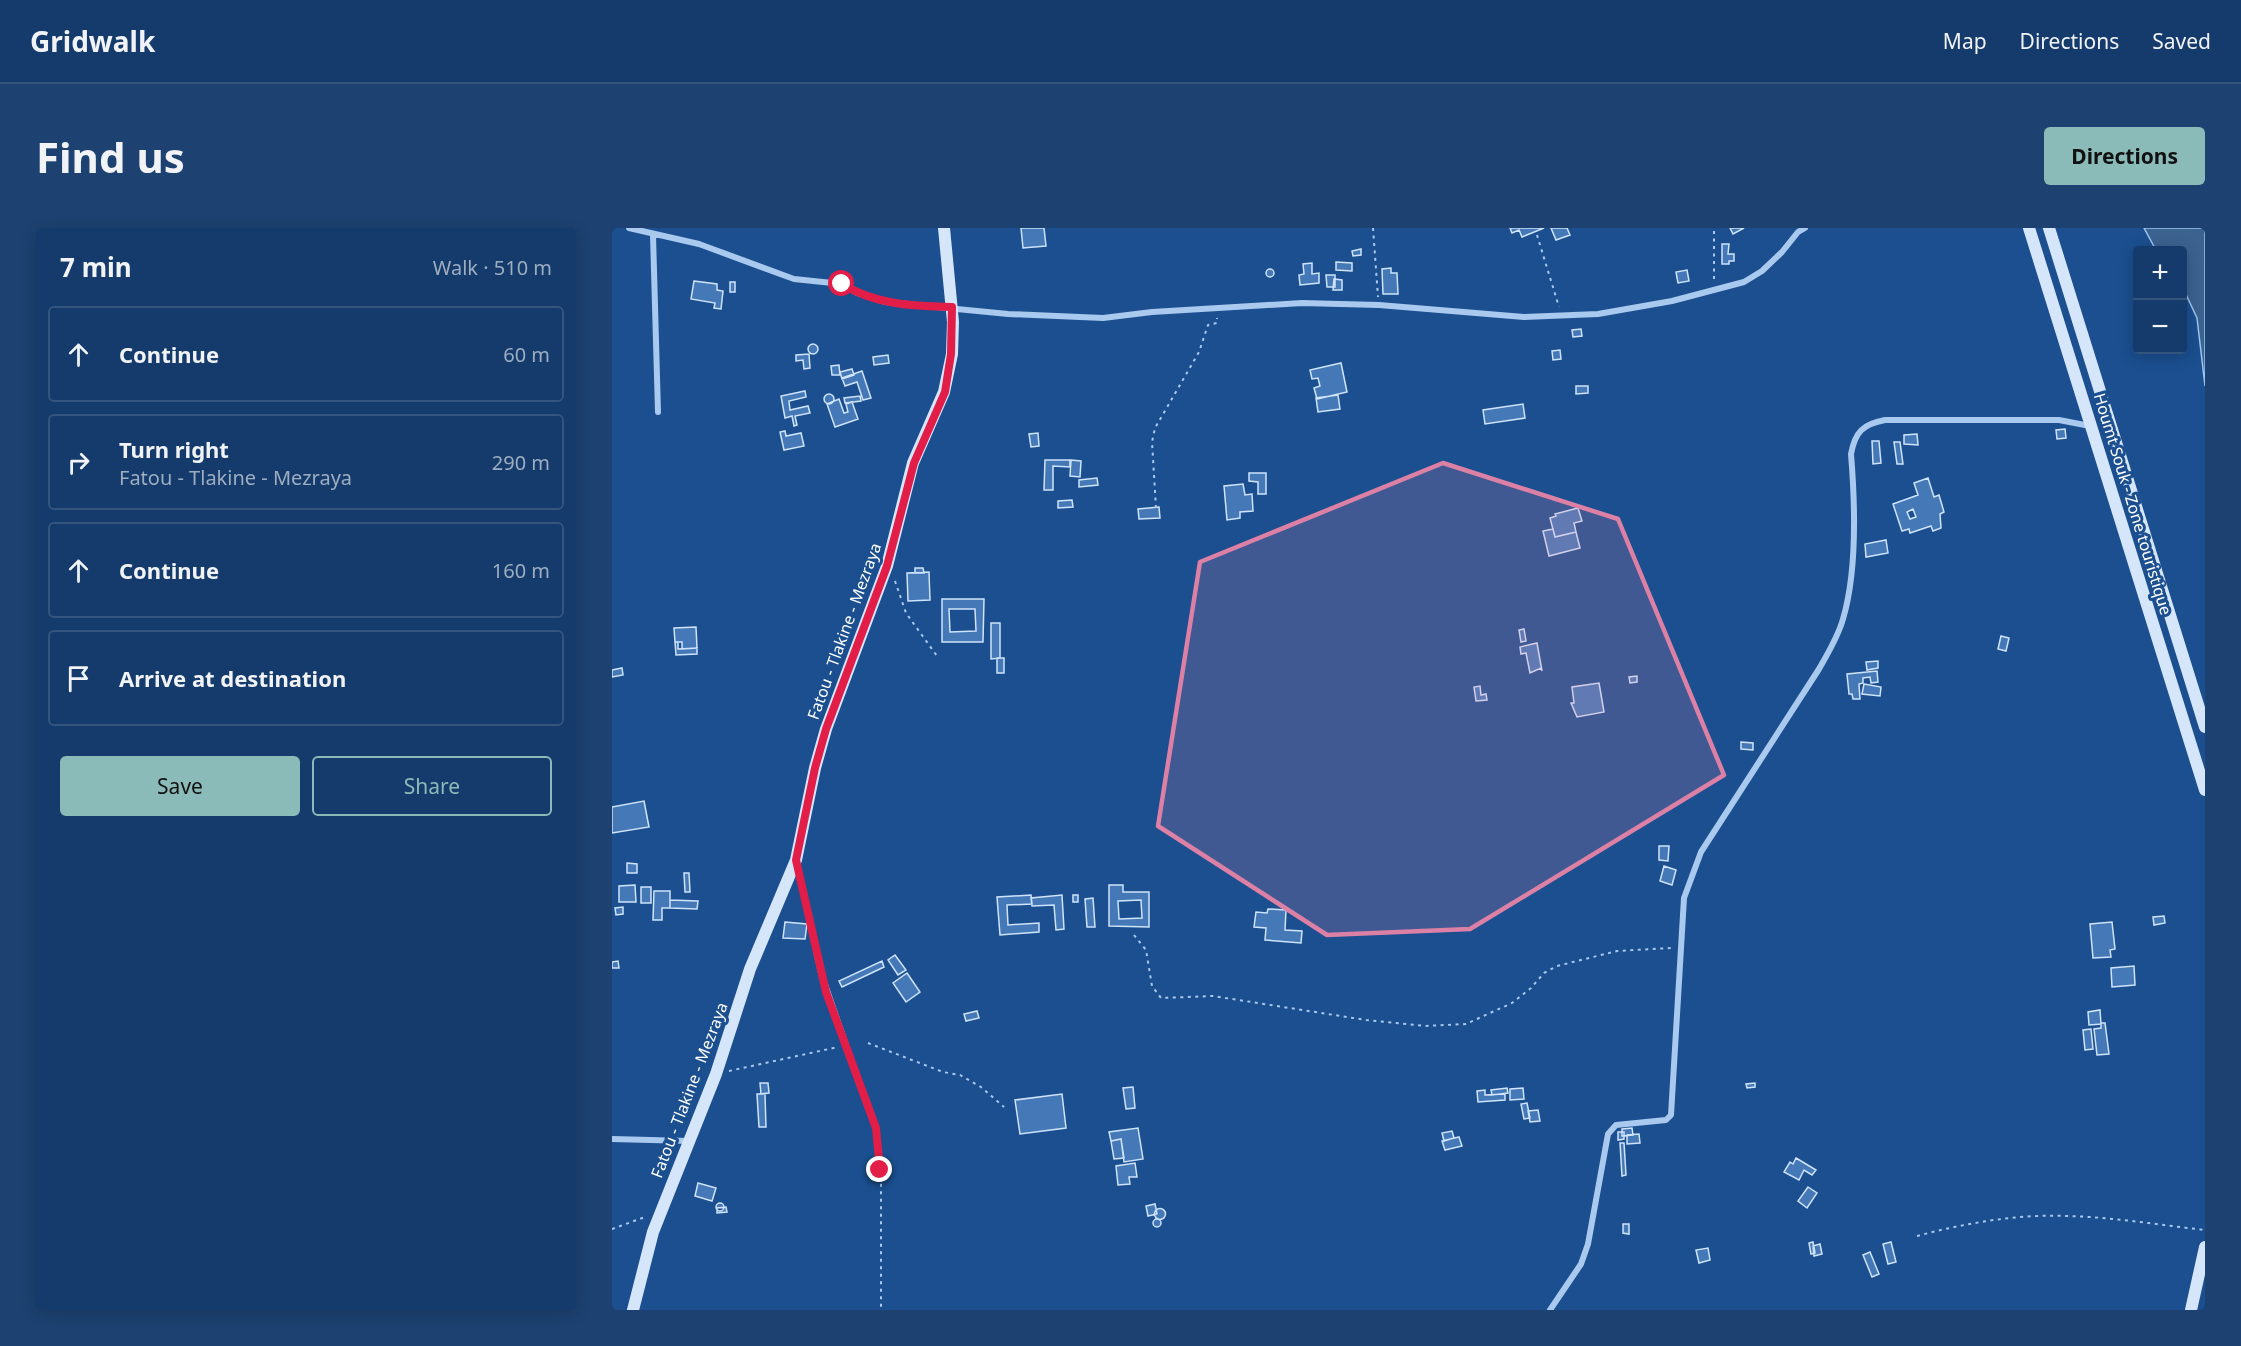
<!DOCTYPE html>
<html lang="en">
<head>
<meta charset="utf-8">
<style>
  :root { --surface:#143b6b; --page:#1d4271; --text:#f1f3f6; --muted:#9dadc1; --line:#33557e; --accent:#8bbbb9 }
  body { margin:0; font-family:"Noto Sans",sans-serif; background:var(--page); color:var(--text) }
  .controls { position:absolute; right:18px; top:18px; display:grid; overflow:hidden; border-radius:6px; box-shadow:0 3px 15px #0003 }
  .controls button { width:54px; height:54px; display:grid; place-items:center; padding:0; border:0; border-bottom:2px solid var(--line); background:var(--surface); color:var(--text); font:30px sans-serif }
  .stop { position:absolute; width:18px; height:18px; margin:-14px; border:4px solid #e11d48; border-radius:50%; background:#fff }
  .stop.end { background:#e11d48; border-color:#fff; box-shadow:0 2px 6px #0008 }
  .list { margin:0; padding:0; list-style:none }
  h2 { display:flex; justify-content:space-between; align-items:center; height:78px; margin:0; padding:0 24px; font-size:26px }
  h2 small { font-size:20px; font-weight:400; color:var(--muted) }
  .list li { display:grid; grid-template-columns:39px 1fr auto; gap:18px; align-items:center; box-sizing:border-box; height:96px; margin:0 12px 12px; padding:0 12px; border:2px solid var(--line); border-radius:6px }
  .list b { display:block; font-size:22px; white-space:nowrap }
  .list p { margin:0; font-size:20px; white-space:nowrap; color:var(--muted) }
  .list em { font-size:20px; font-style:normal; color:var(--muted) }
  .actions { display:flex; gap:12px; padding:18px 24px }
  .actions a { flex:1; padding:14px 0; border:2px solid var(--accent); border-radius:6px; text-align:center; font-size:21px; color:var(--accent) }
  .actions .main { background:var(--accent); color:#111 }
  .icon { flex:none; width:33px; height:33px; fill:none; stroke:currentColor; stroke-width:2; stroke-linecap:round; stroke-linejoin:round }
  .map { position:relative; flex:none; width:1593px; height:1082px; overflow:hidden; border-radius:6px }
  header { display:flex; align-items:center; gap:36px; box-sizing:border-box; height:84px; padding:0 30px; background:var(--surface); border-bottom:2px solid var(--line) }
  header strong { font-size:28px }
  nav { display:flex; gap:33px; margin-inline-start:auto; font-size:21px }
  .intro { display:flex; align-items:center; justify-content:space-between; box-sizing:border-box; height:144px; padding:0 36px }
  h1 { margin:0; font-size:42px }
  .button { padding:15px 27px; border-radius:6px; background:var(--accent); color:#111; font-size:21px; font-weight:700 }
  main { display:flex; gap:36px; padding:0 36px }
  aside { flex:1; background:var(--surface); border-radius:6px; box-shadow:0 3px 15px #0003 }
  .map>svg:first-child { display:block }
</style>
</head>
<body>
<header>
<strong>Gridwalk</strong>
<nav><a>Map</a><a>Directions</a><a>Saved</a></nav>
</header>
<div class="intro"><h1>Find us</h1><a class="button">Directions</a></div>
<main>
<aside>
<h2>7 min<small>Walk · 510 m</small></h2>
<ul class="list">
<li><svg class="icon" aria-label="ahead" viewBox="0 0 24 24"><path d="M12 20V5M6 11l6-6 6 6"/></svg><div><b>Continue</b></div><em>60 m</em></li>
<li><svg class="icon" aria-label="right" viewBox="0 0 24 24"><path d="M7 20v-9h11M14 6l5 5-5 5"/></svg><div><b>Turn right</b><p>Fatou - Tlakine - Mezraya</p></div><em>290 m</em></li>
<li><svg class="icon" aria-label="ahead" viewBox="0 0 24 24"><path d="M12 20V5M6 11l6-6 6 6"/></svg><div><b>Continue</b></div><em>160 m</em></li>
<li><svg class="icon" aria-label="arrive" viewBox="0 0 24 24"><path d="M6 21V4h12l-3 4 3 4H6"/></svg><div><b>Arrive at destination</b></div></li>
</ul>
<div class="actions"><a class="main">Save</a><a>Share</a></div>
</aside>
<div class="map">
<svg width="1593" height="1082" viewBox="0 0 1593 1082">
  <rect width="100%" height="100%" fill="#1b4f8f"/>
  <path fill="#3c6290" stroke="#9cc4f0" stroke-width="1.5" d="M 1532,0 L 1593,0 L 1593,158 L 1585,90 L 1571,60 L 1570,22 L 1544,22 Z"/>
  <path fill="#4478b7" stroke="#cfe3fa" stroke-width="1.5" fill-rule="evenodd" d="M 409,0 L 432,0 L 434,18 L 411,20 Z
    M 898,0 L 932,0 L 910,9 L 907,2 L 900,5 Z
    M 939,0 L 955,0 L 958,7 L 944,12 Z
    M 1118,0 L 1132,0 L 1121,6 Z
    M 1110,16 L 1117,16 L 1116,26 L 1122,26 L 1122,33 L 1117,33 L 1117,36 L 1110,36 Z
    M 749,21 L 749,27 L 741,28 L 740,23 Z
    M 724,34 L 740,35 L 740,43 L 724,42 Z
    M 700,35 L 700,46 L 707,45 L 707,55 L 688,57 L 687,47 L 692,46 L 691,36 Z
    M 779,40 L 779,45 L 785,45 L 786,66 L 771,66 L 770,41 Z
    M654 45a4 4 0 1 1 8 0a4 4 0 1 1-8 0Z
    M 1075,42 L 1077,53 L 1066,55 L 1064,44 Z
    M 714,47 L 723,47 L 723,59 L 715,59 Z
    M 722,51 L 730,52 L 730,62 L 721,62 Z
    M 82,53 L 105,56 L 105,62 L 111,63 L 109,81 L 102,80 L 103,75 L 79,71 Z
    M 118,54 L 123,54 L 123,64 L 118,64 Z
    M 969,101 L 970,108 L 961,109 L 960,102 Z
    M196 121a5 5 0 1 1 10 0a5 5 0 1 1-10 0Z
    M 948,122 L 949,131 L 941,132 L 940,123 Z
    M 197,126 L 198,140 L 192,141 L 191,132 L 184,133 L 184,127 Z
    M 276,127 L 277,135 L 262,137 L 261,129 Z
    M 729,135 L 735,164 L 705,171 L 702,160 L 708,158 L 706,150 L 700,151 L 698,142 Z
    M 227,137 L 228,147 L 220,147 L 219,138 Z
    M 240,141 L 242,147 L 230,151 L 228,144 Z
    M 250,143 L 259,170 L 251,172 L 245,154 L 233,158 L 230,150 Z
    M 964,158 L 976,158 L 976,165 L 964,166 Z
    M 193,163 L 194,169 L 177,173 L 178,182 L 196,178 L 198,185 L 183,188 L 185,197 L 182,198 L 180,188 L 173,190 L 169,168 Z
    M212 171a5 5 0 1 1 10 0a5 5 0 1 1-10 0Z
    M 726,167 L 728,181 L 706,184 L 704,170 Z
    M 248,168 L 249,173 L 233,175 L 232,170 Z
    M 227,171 L 232,185 L 236,184 L 234,176 L 240,174 L 246,191 L 223,199 L 215,176 Z
    M 911,176 L 913,190 L 873,196 L 871,182 Z
    M 1453,201 L 1454,210 L 1445,211 L 1444,202 Z
    M 173,203 L 174,208 L 189,205 L 192,218 L 172,222 L 168,204 Z
    M 426,205 L 427,218 L 419,219 L 417,206 Z
    M 1305,206 L 1306,217 L 1292,216 L 1292,207 Z
    M 1260,213 L 1267,213 L 1269,235 L 1261,236 Z
    M 1282,214 L 1288,214 L 1291,236 L 1285,236 Z
    M 433,232 L 458,232 L 458,239 L 441,238 L 441,262 L 432,262 Z
    M 459,232 L 469,233 L 468,249 L 458,248 Z
    M 637,245 L 654,245 L 654,266 L 646,266 L 646,254 L 637,253 Z
    M 485,250 L 486,257 L 467,259 L 467,252 Z
    M 1316,250 L 1322,269 L 1327,267 L 1332,284 L 1328,286 L 1329,300 L 1321,303 L 1319,298 L 1298,305 L 1297,301 L 1290,303 L 1281,276 L 1306,267 L 1302,255 ZM 1301,281 L 1304,289 L 1298,291 L 1295,284 Z
    M 631,256 L 633,267 L 640,266 L 641,283 L 628,284 L 628,290 L 615,292 L 612,258 Z
    M 460,272 L 461,279 L 446,280 L 446,273 Z
    M 547,279 L 548,290 L 527,291 L 526,281 Z
    M 966,280 L 970,293 L 962,295 L 964,304 L 943,309 L 938,290 L 944,288 L 943,286 Z
    M 941,301 L 943,309 L 964,304 L 968,320 L 937,328 L 931,303 Z
    M 1274,312 L 1276,325 L 1254,329 L 1253,316 Z
    M 303,340 L 311,340 L 312,345 L 303,345 Z
    M 317,344 L 318,372 L 296,373 L 295,345 Z
    M 330,371 L 372,371 L 371,414 L 330,414 ZM 337,381 L 363,381 L 364,403 L 338,404 Z
    M 379,395 L 388,395 L 388,430 L 379,431 Z
    M 84,399 L 85,420 L 70,421 L 70,414 L 63,414 L 62,400 Z
    M 912,401 L 914,413 L 909,414 L 907,402 Z
    M 1389,408 L 1397,410 L 1394,423 L 1386,421 Z
    M 63,414 L 66,414 L 66,421 L 85,420 L 85,426 L 64,427 Z
    M 925,415 L 930,443 L 929,440 L 918,445 L 914,425 L 909,426 L 908,419 Z
    M 385,430 L 392,430 L 392,445 L 385,445 Z
    M 1266,433 L 1266,440 L 1255,442 L 1254,434 Z
    M 10,440 L 11,447 L 0,449 L 0,442 Z
    M 1265,443 L 1266,454 L 1259,455 L 1258,449 L 1251,450 L 1251,455 L 1247,456 L 1248,471 L 1241,471 L 1240,466 L 1237,466 L 1235,446 Z
    M 1025,448 L 1025,454 L 1018,455 L 1017,449 Z
    M 987,455 L 992,484 L 965,489 L 959,475 L 962,475 L 960,459 Z
    M 1252,456 L 1269,459 L 1268,468 L 1250,466 Z
    M 868,458 L 869,467 L 874,466 L 875,472 L 864,473 L 862,459 Z
    M 1129,514 L 1141,515 L 1141,522 L 1129,521 Z
    M 32,573 L 37,599 L 0,605 L 0,579 Z
    M 1047,618 L 1057,618 L 1056,633 L 1047,632 Z
    M 15,635 L 25,636 L 25,645 L 15,645 Z
    M 1052,638 L 1064,642 L 1060,657 L 1048,653 Z
    M 72,645 L 77,645 L 78,664 L 73,664 Z
    M 23,657 L 24,674 L 7,674 L 7,658 Z
    M 497,657 L 511,657 L 511,664 L 537,664 L 537,699 L 497,698 ZM 529,672 L 530,690 L 507,691 L 506,673 Z
    M 29,659 L 39,659 L 39,675 L 29,675 Z
    M 42,663 L 58,663 L 58,680 L 50,680 L 50,692 L 41,692 Z
    M 419,667 L 420,676 L 395,677 L 396,697 L 427,695 L 427,704 L 388,707 L 385,669 Z
    M 450,667 L 452,701 L 444,702 L 442,677 L 420,678 L 419,670 Z
    M 461,667 L 466,667 L 466,674 L 461,674 Z
    M 481,670 L 483,699 L 475,699 L 473,671 Z
    M 58,672 L 86,673 L 85,681 L 58,680 Z
    M 11,679 L 11,686 L 4,687 L 3,680 Z
    M 656,681 L 674,682 L 673,702 L 690,703 L 689,715 L 653,712 L 654,700 L 642,699 L 644,684 L 655,685 Z
    M 1552,688 L 1553,695 L 1542,697 L 1541,689 Z
    M 173,694 L 195,696 L 193,711 L 171,710 Z
    M 1500,694 L 1503,721 L 1498,722 L 1499,729 L 1481,730 L 1478,696 Z
    M 283,727 L 294,742 L 286,747 L 276,732 Z
    M 6,733 L 7,740 L 0,740 L 0,734 Z
    M 270,733 L 272,739 L 230,759 L 227,753 Z
    M 1522,738 L 1523,757 L 1500,759 L 1499,740 Z
    M 295,745 L 308,764 L 294,774 L 281,755 Z
    M 1488,782 L 1489,796 L 1477,797 L 1476,784 Z
    M 365,783 L 367,790 L 354,793 L 352,786 Z
    M 1489,795 L 1493,795 L 1497,826 L 1485,827 L 1482,801 L 1489,800 Z
    M 1479,801 L 1481,821 L 1473,822 L 1471,802 Z
    M 148,855 L 156,855 L 157,865 L 149,866 Z
    M 1143,855 L 1143,859 L 1135,860 L 1134,856 Z
    M 521,859 L 523,880 L 514,881 L 511,860 Z
    M 895,860 L 896,865 L 880,867 L 879,862 Z
    M 911,860 L 912,871 L 898,872 L 898,861 Z
    M 873,862 L 873,867 L 893,866 L 893,872 L 866,874 L 865,863 Z
    M 145,866 L 153,866 L 154,899 L 147,899 Z
    M 450,866 L 454,900 L 408,906 L 403,872 Z
    M 915,875 L 918,890 L 912,891 L 909,876 Z
    M 926,882 L 928,893 L 918,894 L 916,883 Z
    M 526,900 L 531,931 L 512,934 L 509,911 L 499,913 L 497,904 Z
    M 1020,900 L 1021,907 L 1010,908 L 1010,901 Z
    M 840,903 L 842,910 L 832,913 L 830,905 Z
    M 1006,904 L 1012,904 L 1012,911 L 1006,912 Z
    M 1027,906 L 1028,915 L 1015,916 L 1015,907 Z
    M 847,909 L 850,918 L 833,922 L 830,913 Z
    M 509,911 L 512,930 L 502,931 L 499,913 Z
    M 1008,915 L 1012,915 L 1014,947 L 1010,948 Z
    M 1184,930 L 1204,942 L 1200,947 L 1192,942 L 1187,952 L 1172,944 L 1178,934 L 1181,936 Z
    M 523,935 L 525,949 L 517,949 L 518,956 L 506,957 L 504,938 Z
    M 86,955 L 104,960 L 100,973 L 83,968 Z
    M 1196,959 L 1205,965 L 1195,980 L 1186,973 Z
    M104 979a4 4 0 1 1 8 0a4 4 0 1 1-8 0Z
    M 543,976 L 545,986 L 536,988 L 534,978 Z
    M 114,979 L 115,984 L 105,985 L 105,980 Z
    M542.5 986a5.5 5.5 0 1 1 11 0a5.5 5.5 0 1 1-11 0Z
    M541 995a4 4 0 1 1 8 0a4 4 0 1 1-8 0Z
    M 1011,996 L 1017,996 L 1017,1006 L 1011,1005 Z
    M 1201,1014 L 1203,1025 L 1199,1026 L 1197,1015 Z
    M 1279,1014 L 1284,1034 L 1276,1036 L 1271,1016 Z
    M 1208,1016 L 1210,1026 L 1202,1028 L 1201,1018 Z
    M 1096,1020 L 1098,1032 L 1087,1035 L 1084,1022 Z
    M 1258,1024 L 1267,1046 L 1260,1049 L 1251,1027 Z"/>
  <g fill="none" stroke-linecap="round" stroke-linejoin="round">
    <path stroke="#a9c9ee" stroke-width="2" stroke-dasharray="3 4.5" stroke-linecap="butt" d="M 761,0 L 766,69
      M 925,7 L 947,79
      M 1102,51 L 1102,0
      M 544,280 L 540,214 L 543,200 L 587,124 L 596,97 L 605,95 L 605,90
      M 283,353 L 294,385 L 325,428
      M 522,707 L 534,722 L 540,758 L 549,770 L 601,768 L 754,792 L 813,798 L 854,796 L 900,775 L 919,760 L 932,745 L 945,738 L 1005,723 L 1059,720
      M 256,815 L 331,844 L 348,847 L 369,859 L 392,879
      M 237,826 L 264,900 L 269,929 L 269,1082
      M 117,843 L 226,819
      M 0,1001 L 33,989
      M 1305,1008 C 1354,995 1404,986 1455,988 C 1501,989 1547,997 1593,1002"/>
    <path stroke="#a9c9ee" stroke-width="6" d="M 17,0 L 87,16 L 182,51 L 230,56 L 245,65 L 273,74 L 396,86 L 491,90 L 540,84 L 690,75 L 767,77 L 912,89 L 986,86 L 1060,73 L 1132,54 L 1150,43 L 1170,24 L 1186,4 L 1193,0
      M 41,7 L 46,184
      M 185,636 L 209,745 L 234,817
      M 0,911 L 77,913
      M 938,1082 L 969,1036 L 976,1016 L 996,906 L 1004,897 L 1054,892 L 1059,887 L 1072,670 L 1089,624 L 1207,441 C 1216,425 1226,409 1231,391 C 1245,344 1243,275 1239,226 C 1243,204 1251,196 1273,192 L 1447,192 L 1478,198"/>
    <path stroke="#d6e6fa" stroke-width="12" d="M 1417,0 L 1593,562
      M 1437,0 L 1593,499
      M 21,1082 L 41,1004 L 104,846 L 138,741 L 184,632 L 203,540 L 214,501 L 275,338 L 301,235 L 332,164 L 340,126 L 341,94 L 332,0
      M 1579,1082 L 1593,1019"/>
  </g>
  <g fill="none" stroke-linecap="round" stroke-linejoin="round">
    <path stroke="#e11d48" stroke-width="8" d="M 230,56 C 264,77 301,78 340,79 L 339,126 L 333,164 L 302,235 L 275,338 L 214,501 L 203,540 L 184,632 L 214,764 L 264,900 L 268,942"/>
  </g>
  <path fill="#dd80a5" fill-opacity="0.2" stroke="#dd80a5" stroke-width="4.5" stroke-linejoin="round" d="M 831,235 L 1006,291 L 1112,547 L 858,701 L 715,707 L 546,598 L 588,334 Z"/>
  <g text-anchor="middle" stroke-width="6" stroke-linejoin="round" paint-order="stroke">
    <g font-size="16" fill="#fff" stroke="#1b4f8f">
      <text transform="translate(1521 276) rotate(73)" y="6">Houmt Souk - Zone touristique</text>
      <text transform="translate(232 403) rotate(-70)" y="6">Fatou - Tlakine - Mezraya</text>
      <text transform="translate(77 862) rotate(-69)" y="6">Fatou - Tlakine - Mezraya</text>
    </g>
  </g>
</svg>
<div class="controls">
<button>+</button>
<button>−</button>
</div>
<div class="stop" style="left:230px;top:56px"></div>
<div class="stop end" style="left:268px;top:942px"></div>
</div>
</main>
</body>
</html>
